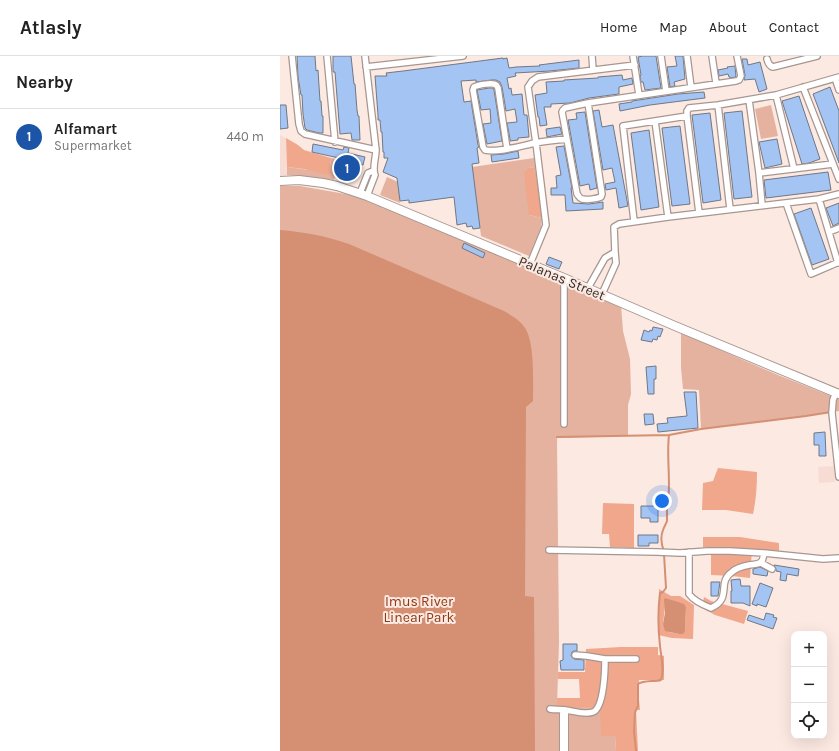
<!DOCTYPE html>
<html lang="en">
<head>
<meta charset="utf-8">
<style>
  :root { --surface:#fff; --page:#f2f2f2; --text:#222; --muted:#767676; --line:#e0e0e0; --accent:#1c55a7 }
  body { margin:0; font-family:Karla,sans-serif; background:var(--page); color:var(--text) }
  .controls { position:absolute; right:12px; bottom:12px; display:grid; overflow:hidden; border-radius:8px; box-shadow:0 4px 16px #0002 }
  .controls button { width:36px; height:36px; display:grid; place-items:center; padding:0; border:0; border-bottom:1px solid var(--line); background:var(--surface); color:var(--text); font:20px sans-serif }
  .you { position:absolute; left:382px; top:445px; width:14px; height:14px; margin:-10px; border:3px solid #fff; border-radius:50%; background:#1a73e8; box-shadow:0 0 0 6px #1a73e833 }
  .badge { display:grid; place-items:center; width:26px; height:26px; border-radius:50%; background:var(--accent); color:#fff; font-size:13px; font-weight:700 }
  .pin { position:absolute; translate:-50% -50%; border:2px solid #fff; box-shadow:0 1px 4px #0006 }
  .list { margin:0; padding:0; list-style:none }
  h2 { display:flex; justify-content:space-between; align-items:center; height:52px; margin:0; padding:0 16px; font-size:17px }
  h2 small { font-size:13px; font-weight:400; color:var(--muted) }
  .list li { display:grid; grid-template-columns:26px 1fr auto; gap:12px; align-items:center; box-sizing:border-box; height:56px; padding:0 16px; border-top:1px solid var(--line) }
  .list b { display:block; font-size:15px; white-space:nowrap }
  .list p { margin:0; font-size:13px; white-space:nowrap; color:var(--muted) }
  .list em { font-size:13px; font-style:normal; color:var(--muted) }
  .icon { flex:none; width:22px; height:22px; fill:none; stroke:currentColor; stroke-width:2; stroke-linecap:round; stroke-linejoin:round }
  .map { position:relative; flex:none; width:559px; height:695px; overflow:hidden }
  header { display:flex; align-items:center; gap:24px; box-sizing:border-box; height:56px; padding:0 20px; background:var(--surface); border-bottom:1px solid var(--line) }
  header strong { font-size:19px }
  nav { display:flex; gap:22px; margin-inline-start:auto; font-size:14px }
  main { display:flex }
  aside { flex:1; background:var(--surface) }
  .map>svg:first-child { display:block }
</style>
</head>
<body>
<header>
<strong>Atlasly</strong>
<nav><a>Home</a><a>Map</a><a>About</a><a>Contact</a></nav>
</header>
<main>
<aside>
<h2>Nearby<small></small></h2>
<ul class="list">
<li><span class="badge">1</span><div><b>Alfamart</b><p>Supermarket</p></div><em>440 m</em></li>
</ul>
</aside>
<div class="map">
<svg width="559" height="695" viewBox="0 0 559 695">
  <rect width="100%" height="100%" fill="#fce9e2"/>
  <path fill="#f7dcd3" d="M 0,79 L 6,82 L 7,119 L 0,120 Z
    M 554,410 L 555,426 L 539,427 L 538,411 Z"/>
  <path fill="#e4b29f" d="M 491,49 L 498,80 L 481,83 L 475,53 Z
    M 51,102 L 59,104 L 54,124 L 21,120 L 7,119 L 7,111 C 22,113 36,115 52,116 L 50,112 Z
    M 254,102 L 255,111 L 249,112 L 249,159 L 262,162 L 261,171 L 249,200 L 201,180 L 192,111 Z
    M 107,121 L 118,126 L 120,147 L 100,139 Z
    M 0,130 L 20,130 L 71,139 L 96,148 L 207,194 L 259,216 L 341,249 L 343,275 L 350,303 L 351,338 L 348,349 L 348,380 L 277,382 L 279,586 L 277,650 L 321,652 L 321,680 L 335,680 L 336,695 L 0,695 Z
    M 401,275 C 452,301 505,322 559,343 L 559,355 L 526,360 L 421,373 L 419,334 L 403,333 L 401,312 Z"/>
  <path fill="#f0a78b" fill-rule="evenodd" d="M 6,82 L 18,89 L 24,94 L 51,102 L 50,112 L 52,116 L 49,119 L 24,113 L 7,111 Z
    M 255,111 L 262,162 L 249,159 L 244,117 L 249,112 Z
    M 438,412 L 477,416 C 477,431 476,444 473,458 L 446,454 L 422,454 L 423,427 L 433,425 Z
    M 323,447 L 354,448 L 354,492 L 330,491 L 329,478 L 322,478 Z
    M 423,481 L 460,481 L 499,487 L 499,495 L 472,493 L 470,522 L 452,520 L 431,519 L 431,491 L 423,491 Z
    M 379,533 L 391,540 L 400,540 L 414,549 L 413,583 L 392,582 L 378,579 ZM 386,542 L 404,549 L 406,551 L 405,575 L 399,578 L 389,576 L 383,568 Z
    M 424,541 L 431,545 L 468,555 L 464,568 L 435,559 L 422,552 Z
    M 341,591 L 378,591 L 378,599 L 384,600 L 384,624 L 359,624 L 359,644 L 360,654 L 356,654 L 358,695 L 336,695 L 335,680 L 321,680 L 320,652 L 277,651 L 277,642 L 300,642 L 299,623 L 278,623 L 278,616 L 305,616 L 306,593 Z"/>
  <path fill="#d58f73" d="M 0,174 C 24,176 46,180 69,188 L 224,255 C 232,260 240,264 245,272 C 255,287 253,327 253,345 L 246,351 L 245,540 L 254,541 L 255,695 L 0,695 Z
    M 386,542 L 404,548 L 406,551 L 405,575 L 403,578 L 399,578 L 385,575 L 383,568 L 385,557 L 384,543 Z"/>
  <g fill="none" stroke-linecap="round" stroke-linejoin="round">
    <path stroke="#d58f73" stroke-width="2" d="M 277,381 L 389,379 L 421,373 L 526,360 L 551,356
      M 384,495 C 381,488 380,482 383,474 C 384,471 386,468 387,465 C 387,461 387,457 387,453 C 392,429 386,403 389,379
      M 356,695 L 354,675 L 355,656 L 358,650 L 358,628 C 364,624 374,626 381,624 C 385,614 381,601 380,590 C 378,573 378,553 380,537 L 383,536 L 386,532 L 384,498"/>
  </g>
  <path fill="#a4c4f3" stroke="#6f7885" d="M 17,0 L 35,0 L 36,15 L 38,14 L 40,45 L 41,45 L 42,60 L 43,60 L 43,77 L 39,77 L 27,74 L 25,72 L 23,58 L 22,39 L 21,39 L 18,21 Z
    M 53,0 L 71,0 L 74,28 L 75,28 L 77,54 L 78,60 L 79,60 L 80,84 L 72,84 L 71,77 L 60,78 L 55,16 L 53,16 Z
    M 363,0 L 376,0 L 381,32 L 365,34 L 363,26 L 361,26 L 360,20 L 361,19 L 358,1 Z
    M 395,0 L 403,0 L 405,23 L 394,26 L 395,30 L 390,31 L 387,11 L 397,10 Z
    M 223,2 L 223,3 L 227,2 L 229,12 L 236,11 L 260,10 L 259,9 L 299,4 L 299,12 L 270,15 L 235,17 L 236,20 L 227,22 L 229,33 L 231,32 L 232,39 L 242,38 L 244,59 L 247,59 L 249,81 L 238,82 L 238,84 L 230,85 L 230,83 L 227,67 L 237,66 L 235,53 L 226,55 L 222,31 L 220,26 L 216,24 L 212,24 L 196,26 L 196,24 L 181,25 L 184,46 L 191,45 L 198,89 L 199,91 L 197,92 L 199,107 L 192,108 L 200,172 L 193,173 L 192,170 L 187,171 L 186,167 L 177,169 L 174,141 L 129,147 L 129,144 L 120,145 L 117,122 L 103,116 L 108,102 L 104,102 L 104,96 L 103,96 L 102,76 L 101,76 L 100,64 L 98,64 L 98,59 L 95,20 L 107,20 L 106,17 L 123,15 Z
    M 462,3 L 467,3 L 468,9 L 480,6 L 487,33 L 479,36 L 475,23 L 464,24 L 465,19 Z
    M 455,10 L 456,21 L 450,22 L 450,21 L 449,21 L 448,18 L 439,20 L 438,14 L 448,12 L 447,11 Z
    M 342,19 L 343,24 L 352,22 L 353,28 L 339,31 L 339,38 L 309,42 L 290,47 L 271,48 L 271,51 L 264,51 L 267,69 L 260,70 L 259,61 L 258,61 L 255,39 L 267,37 L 266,26 L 284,25 L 284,24 L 318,22 L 318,21 Z
    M 550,31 L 559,55 L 559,107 L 533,38 Z
    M 209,32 L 213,32 L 214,34 L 222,85 L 207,88 L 203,68 L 211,67 L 210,53 L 201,54 L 197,34 Z
    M 424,36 L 425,42 L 370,49 L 340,55 L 339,48 L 352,46 L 352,45 L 398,38 Z
    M 519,40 L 540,103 L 529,107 L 522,108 L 502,45 Z
    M 0,49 L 6,49 L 8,72 L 0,73 Z
    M 319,54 L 322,71 L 333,69 L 348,150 L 339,152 L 336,132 L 326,134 L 325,128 L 335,126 L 332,112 L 323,114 L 313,55 Z
    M 462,55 L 472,141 L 454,143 L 444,57 Z
    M 305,56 L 317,132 L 310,134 L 309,128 L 300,130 L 288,64 L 297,63 L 296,57 Z
    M 430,57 L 441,144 L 423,147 L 412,59 Z
    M 400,70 L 410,148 L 392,150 L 382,72 Z
    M 280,71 L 282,78 L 267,81 L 266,73 Z
    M 369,74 L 379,151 L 361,154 L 351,77 Z
    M 497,83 L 502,108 L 485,112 L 479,86 Z
    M 33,88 L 63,94 L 64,91 L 69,92 L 68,97 L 85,101 L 83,109 L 79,108 L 75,121 L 56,115 L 59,102 L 32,96 Z
    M 284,90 L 292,132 L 291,132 L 293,147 L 309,148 L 323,146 L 323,153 L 286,155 L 285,139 L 271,139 L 271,132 L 277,132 L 276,120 L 281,119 L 276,91 Z
    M 238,95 L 239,102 L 212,106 L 211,99 L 224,98 Z
    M 548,116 L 551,134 L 486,142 L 484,124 Z
    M 559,147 L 559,167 L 553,170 L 546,152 Z
    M 531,152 L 549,203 L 532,209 L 514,158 Z
    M 184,187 L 205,197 L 203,202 L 182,192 Z
    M 269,201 L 282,206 L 279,213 L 266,208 Z
    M 373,271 L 383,273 L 380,281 L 378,280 L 377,284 L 373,283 L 372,286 L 361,284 L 364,274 L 369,276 L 370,274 L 372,275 Z
    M 376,310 L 376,323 L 374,323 L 374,338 L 368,338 L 366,311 Z
    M 404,336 L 416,336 L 418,372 L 378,376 L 377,368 L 388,367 L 387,362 L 407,360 Z
    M 364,358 L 373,358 L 374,368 L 365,369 Z
    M 545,376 L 546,400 L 539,400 L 539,389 L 534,389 L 534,377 Z
    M 361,450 L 378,450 L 378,466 L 370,466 L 370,462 L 361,462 Z
    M 358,479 L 378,479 L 378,487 L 369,487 L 369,490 L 358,490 Z
    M 494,509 L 519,513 L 518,520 L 507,518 L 506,525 L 500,524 L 501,516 L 496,515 L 496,513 Z
    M 480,511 L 488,515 L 487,520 L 473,518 L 473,513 Z
    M 460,523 L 461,530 L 470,530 L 470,550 L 463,547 L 451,547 L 451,535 L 452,535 L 451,524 Z
    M 431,526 L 440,526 L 438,540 L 431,540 Z
    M 480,527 L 493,532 L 486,551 L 477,548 L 477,550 L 472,548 Z
    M 486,557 L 494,559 L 493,561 L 497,562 L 493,573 L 467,564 L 469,559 L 484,564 Z
    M 283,588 L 297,588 L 297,595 L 294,595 L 292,596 L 291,600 L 294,603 L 304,604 L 304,614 L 281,614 L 280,605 L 283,604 Z"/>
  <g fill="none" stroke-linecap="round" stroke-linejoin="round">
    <defs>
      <path id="minor" d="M 12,0 L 19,68 L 21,75 L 25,78 L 96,94
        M 47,0 L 55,86
        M 85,0 L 96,94 C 96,101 92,113 95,119 L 87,140
        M 312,0 L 313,14
        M 353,0 L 359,39
        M 381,0 L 386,35
        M 407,0 L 411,31
        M 432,0 L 436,27
        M 487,3 C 488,7 489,10 493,11 L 537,0
        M 86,11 L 183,0
        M 555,22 L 559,34
        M 523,31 L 559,123
        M 496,39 L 514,113
        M 469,44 L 479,117 L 482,149
        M 308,47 L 322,138 L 321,141 C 316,143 307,144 302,143 C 299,142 299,140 297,138 L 282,56 L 283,54 L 285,52 L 308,47 L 456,25 L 459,24 L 461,20 L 457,0
        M 438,49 L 450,153
        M 375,65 L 388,161
        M 227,93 L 218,32 C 217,31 217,29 216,29 C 213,26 198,29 194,31 L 193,34 L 203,91 L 205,94 C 218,97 241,90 255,87 C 265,85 276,84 287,83
        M 479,117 L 553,108
        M 80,137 L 88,117 L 93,115
        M 539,143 L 558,207
        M 506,147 L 531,218 L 559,206
        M 419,157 L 407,60 L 407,55 L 409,52 L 438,49 L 496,39 L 559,21
        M 354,165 L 343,70 L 407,60
        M 549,176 L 559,172
        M 250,208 L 266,169 L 256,87 L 248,31 L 252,25 L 258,21 L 355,9
        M 308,232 L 325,202 L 335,196
        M 322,238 L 336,207 L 335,196 L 334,171 L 339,168 L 388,161 L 539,143 L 559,138
        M 556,336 L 553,344 L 552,357 L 559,421
        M 284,368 L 284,222
        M 269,494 L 377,496 L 400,497 L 427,495 L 450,495 L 484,497 L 543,503 L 559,502
        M 409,496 L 409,538 C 414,545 423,549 431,552 C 453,542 436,527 452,516 C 456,512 464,510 469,509 C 474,508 478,509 481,506 C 484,503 483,500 484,497
        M 481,507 L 492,513
        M 295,599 L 307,600 L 325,603 L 356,603
        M 270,653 C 275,654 281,653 286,654 C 293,655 306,659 313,656 C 324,652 325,614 325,603"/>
      <path id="secondary" d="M 0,125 L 19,124 L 43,127 L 57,130 L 87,140 L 226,198 L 284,222 L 395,270 L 559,338
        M 284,658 L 284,695"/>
    </defs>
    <use href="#minor" stroke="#a89690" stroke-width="8"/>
    <use href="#secondary" stroke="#a89690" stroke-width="10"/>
    <use href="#minor" stroke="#fff" stroke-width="5.5"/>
    <use href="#secondary" stroke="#fff" stroke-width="8"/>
  </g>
  <g text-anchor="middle" stroke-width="4" stroke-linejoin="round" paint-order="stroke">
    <g font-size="14" fill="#362f2c" stroke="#fce9e2">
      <text transform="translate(282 222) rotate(23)" y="5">Palanas Street</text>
    </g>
    <g font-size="14" fill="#8e3913" stroke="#fce9e2">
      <text x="139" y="550">Imus River<tspan x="139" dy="16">Linear Park</tspan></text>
    </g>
  </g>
</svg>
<div class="controls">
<button>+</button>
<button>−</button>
<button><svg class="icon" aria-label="locate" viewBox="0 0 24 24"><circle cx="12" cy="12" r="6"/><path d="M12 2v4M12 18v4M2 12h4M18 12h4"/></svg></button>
</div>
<div class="you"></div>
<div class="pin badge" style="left:67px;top:112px">1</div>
</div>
</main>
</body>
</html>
